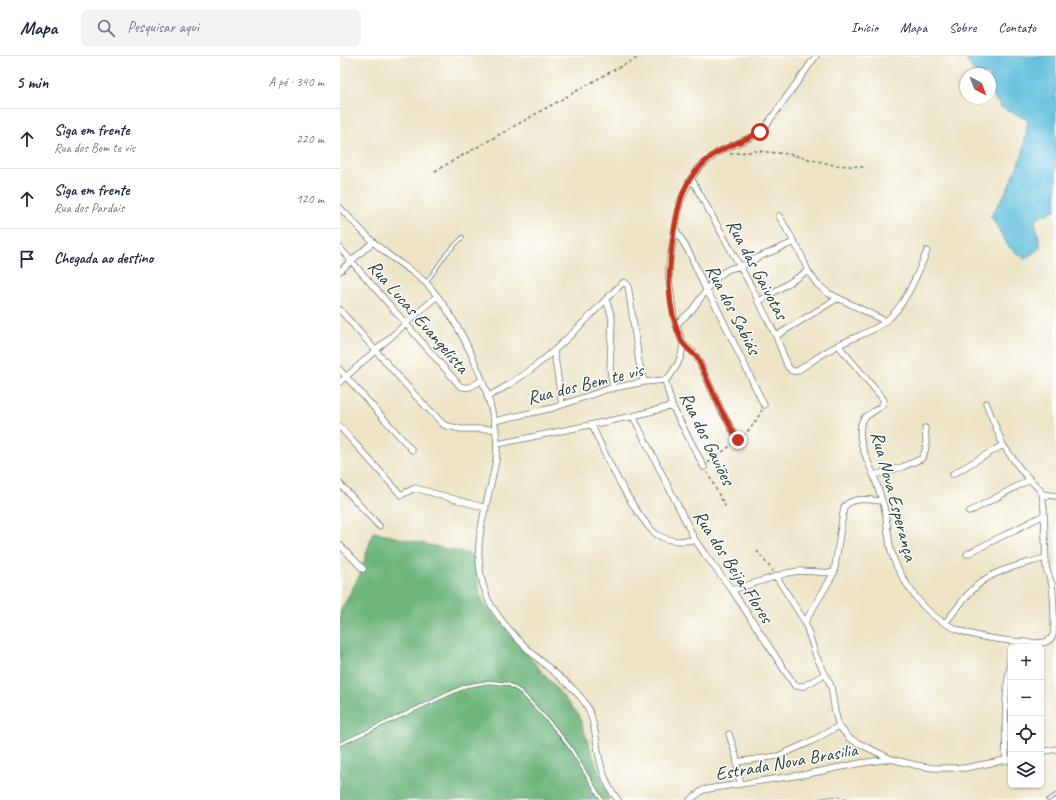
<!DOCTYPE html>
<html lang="pt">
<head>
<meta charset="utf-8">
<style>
  :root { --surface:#fff; --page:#f2f2f3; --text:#1f2937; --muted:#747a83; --line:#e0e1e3 }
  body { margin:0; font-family:Caveat,sans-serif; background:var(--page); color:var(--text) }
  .controls { position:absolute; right:12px; bottom:12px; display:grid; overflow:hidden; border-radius:6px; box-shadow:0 1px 3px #0004 }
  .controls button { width:36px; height:36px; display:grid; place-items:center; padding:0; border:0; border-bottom:1px solid var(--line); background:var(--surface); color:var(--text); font:20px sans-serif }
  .compass { position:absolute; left:620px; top:12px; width:36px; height:36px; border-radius:50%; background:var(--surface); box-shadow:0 1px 3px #0004; rotate:139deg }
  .stop { position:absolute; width:12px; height:12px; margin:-9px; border:3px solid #c8321e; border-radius:50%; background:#fff }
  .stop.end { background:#c8321e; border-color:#fff; box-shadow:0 1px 4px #0008 }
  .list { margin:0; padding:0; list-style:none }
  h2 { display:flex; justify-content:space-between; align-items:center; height:52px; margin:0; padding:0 16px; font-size:17px }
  h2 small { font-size:13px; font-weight:400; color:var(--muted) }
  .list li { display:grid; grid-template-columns:26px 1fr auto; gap:12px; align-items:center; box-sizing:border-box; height:60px; padding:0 16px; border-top:1px solid var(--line) }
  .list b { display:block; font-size:15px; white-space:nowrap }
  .list p { margin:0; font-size:13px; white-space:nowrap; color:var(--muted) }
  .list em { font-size:13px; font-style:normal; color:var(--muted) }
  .icon { flex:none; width:22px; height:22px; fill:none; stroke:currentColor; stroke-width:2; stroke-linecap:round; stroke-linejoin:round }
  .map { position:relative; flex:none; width:716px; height:744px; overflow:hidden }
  header { display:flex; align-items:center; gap:24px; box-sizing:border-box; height:56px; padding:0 20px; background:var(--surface); border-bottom:1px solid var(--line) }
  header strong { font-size:19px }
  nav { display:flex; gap:22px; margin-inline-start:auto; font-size:14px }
  .search { width:280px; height:36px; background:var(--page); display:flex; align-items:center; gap:10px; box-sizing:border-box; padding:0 14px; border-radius:6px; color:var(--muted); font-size:15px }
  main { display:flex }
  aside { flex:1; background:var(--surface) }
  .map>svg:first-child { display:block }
</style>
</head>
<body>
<header>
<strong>Mapa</strong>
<div class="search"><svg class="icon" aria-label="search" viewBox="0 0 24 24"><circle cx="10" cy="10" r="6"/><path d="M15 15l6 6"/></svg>Pesquisar aqui</div>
<nav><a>Início</a><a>Mapa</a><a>Sobre</a><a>Contato</a></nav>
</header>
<main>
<aside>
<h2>5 min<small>A pé · 340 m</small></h2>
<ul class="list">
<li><svg class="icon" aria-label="ahead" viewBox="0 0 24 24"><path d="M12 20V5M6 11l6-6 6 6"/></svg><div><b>Siga em frente</b><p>Rua dos Bem te vis</p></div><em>220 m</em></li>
<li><svg class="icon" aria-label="ahead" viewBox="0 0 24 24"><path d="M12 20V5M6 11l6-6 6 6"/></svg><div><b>Siga em frente</b><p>Rua dos Pardais</p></div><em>120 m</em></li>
<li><svg class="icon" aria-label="arrive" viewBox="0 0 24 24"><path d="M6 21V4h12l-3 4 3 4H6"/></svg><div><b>Chegada ao destino</b></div></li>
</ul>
</aside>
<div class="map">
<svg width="716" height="744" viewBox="0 0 716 744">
  <rect width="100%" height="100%" fill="#fff"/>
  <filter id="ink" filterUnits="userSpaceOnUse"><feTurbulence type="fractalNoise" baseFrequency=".025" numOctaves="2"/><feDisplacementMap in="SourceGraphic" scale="8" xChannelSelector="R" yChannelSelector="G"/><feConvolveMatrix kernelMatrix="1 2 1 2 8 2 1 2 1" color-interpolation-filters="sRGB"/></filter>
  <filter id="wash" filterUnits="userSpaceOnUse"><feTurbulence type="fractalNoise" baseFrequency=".012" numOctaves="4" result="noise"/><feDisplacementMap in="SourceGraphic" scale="16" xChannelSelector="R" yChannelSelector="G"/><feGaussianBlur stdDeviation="0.9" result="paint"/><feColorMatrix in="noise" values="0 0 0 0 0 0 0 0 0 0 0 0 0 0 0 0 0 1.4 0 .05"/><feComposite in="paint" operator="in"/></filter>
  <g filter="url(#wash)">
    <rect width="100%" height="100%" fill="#ede4c6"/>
    <path fill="#6eb57b" stroke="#467958" d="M 33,476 L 133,499 L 142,545 L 238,658 L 269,744 L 0,744 L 0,556 L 20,518 Z"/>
    <path fill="#5ebfdc" stroke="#3e7e88" d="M 623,0 L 716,0 L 716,153 L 695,164 L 701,191 L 685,203 L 668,190 L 651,160 L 668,132 L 683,97 L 688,64 L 661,51 L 650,36 L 650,18 L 636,18 Z"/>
  </g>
  <g filter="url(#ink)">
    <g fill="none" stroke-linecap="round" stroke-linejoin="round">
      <defs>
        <path id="service" d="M 86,227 L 107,197 L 123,181
          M 0,688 L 126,630 L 149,626 L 168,628 L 181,636 L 213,670 L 231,693 L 262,744
          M 481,744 L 493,742 L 508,744
          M 708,744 L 716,739"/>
        <path id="minor" d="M 351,122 L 412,232 L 436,280 L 448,311 L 452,315 L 457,315 C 471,306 484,296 499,289 C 514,281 532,276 545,266 C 566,249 577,219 587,195
          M 0,152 C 15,167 28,183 45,196 C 58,207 75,216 87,228 C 120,262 164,356 156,404 C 148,451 128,489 146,538 C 153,559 183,590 201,605 C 217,620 237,632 248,652 C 253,662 254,672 256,682 C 259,704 263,726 278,744
          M 439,160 L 460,196 L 468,215 L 477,228 L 488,237 L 545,265
          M 335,172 L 350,198 L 366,234 L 376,250 L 424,349
          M 0,192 L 120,330 C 128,334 134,329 142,324
          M 0,215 L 33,186
          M 266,243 L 272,262 L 270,312 L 273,333
          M 418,246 L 468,215
          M 0,254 L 73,337 L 104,369 L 121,373 L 156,373
          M 336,269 L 352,254 L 373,225 L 384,216 L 389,213 L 404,209 L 419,201 L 454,186
          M 436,280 L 498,242
          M 343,288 L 352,295 L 357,301 L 381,354 L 398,384
          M 498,289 L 544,344 C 542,356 523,356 521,369 C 518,386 525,398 531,413 C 536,424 539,436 543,447 C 548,464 547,481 552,498 C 555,510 562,520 568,530 C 600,581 641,582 695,587 C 701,587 708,587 712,581 C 716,577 713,535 712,528 C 710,522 707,517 706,510 L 704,453 L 702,438 L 700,434 L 681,414 L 663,389 L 646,347
          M 214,295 L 222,349
          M 0,314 L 72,394
          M 325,324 L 332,350 L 364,411
          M 0,326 L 97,240
          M 147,341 C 187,321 216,294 247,263 C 259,251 271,237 284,226 L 288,229 L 299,306 L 304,326
          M 293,360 L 355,484 L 364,497 L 392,534 L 455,630 L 464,630 L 485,618
          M 154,365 L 213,352 L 268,333 L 304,326 L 325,324 L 330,320 L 337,309 L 341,300 L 343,288 L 334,262 L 329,223 L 329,209 L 340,146 L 351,122 L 359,112 L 378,96 L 414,80 L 425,71 L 476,0
          M 252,369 C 265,400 280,430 299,458 C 304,464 308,472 315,477 C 327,486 340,486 355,484
          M 0,371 L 61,439 L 75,432 L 146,452
          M 158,388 L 293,360 L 332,350
          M 613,418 L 663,389
          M 534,419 L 562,411 L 581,403 C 588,394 586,383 585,372
          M 0,428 L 39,470
          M 702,438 L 716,440
          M 629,456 L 689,424
          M 0,489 L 23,513
          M 627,498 L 704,459
          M 436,520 L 465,566 L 476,600 L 491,630 L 495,656 L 499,670 L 509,682 L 518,687 L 551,703 L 575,709 L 593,712 L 625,712 L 671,703
          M 392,534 L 447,517 L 460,515 L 494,517
          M 465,566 L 494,517 L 504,451 C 513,440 530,444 542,445
          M 605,567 C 617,553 629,534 644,524 C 662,512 685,508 705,502
          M 389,678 L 396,700 L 400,728
          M 701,696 L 716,693
          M 666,705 C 665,671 664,638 671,605
          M 397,706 L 438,700 L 470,686 L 499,670
          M 350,744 L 363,734 L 374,732 L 467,718 L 521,707 L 549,703"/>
      </defs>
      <use href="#service" stroke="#677767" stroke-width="4"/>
      <use href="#minor" stroke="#677767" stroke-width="7"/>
      <path stroke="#677767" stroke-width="1.5" stroke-dasharray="3 3" stroke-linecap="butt" d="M 390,98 L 417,95 L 448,98 L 494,109 L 524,111
        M 95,115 L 270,16 L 301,0
        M 403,380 C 411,372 417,364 422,354
        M 368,407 L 394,387
        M 367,416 L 386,452
        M 417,495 L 433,515"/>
      <use href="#service" stroke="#fff" stroke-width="2.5"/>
      <use href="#minor" stroke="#fff" stroke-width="5.5"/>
    </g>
  </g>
  <g fill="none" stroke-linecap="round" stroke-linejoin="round" filter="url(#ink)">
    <path stroke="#c8321e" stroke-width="5" d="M 398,384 L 381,354 L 357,301 C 352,296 345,291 342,286 C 325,248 328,214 334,175 C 338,152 342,128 360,111 C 365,106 372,99 378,96 C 392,88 407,84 420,76"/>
  </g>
  <g text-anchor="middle" stroke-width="3" stroke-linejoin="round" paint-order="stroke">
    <g font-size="19" fill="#1f3d34" stroke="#fff">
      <text transform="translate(418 213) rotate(62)" y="7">Rua das Gaivotas</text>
      <text transform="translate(394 253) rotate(63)" y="7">Rua dos Sabiás</text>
      <text transform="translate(79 260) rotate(49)" y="7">Rua Lucas Evangelista</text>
      <text transform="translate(245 327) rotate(-14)" y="7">Rua dos Bem te vis</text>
      <text transform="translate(368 382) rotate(64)" y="7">Rua dos Gaviões</text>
      <text transform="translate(555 440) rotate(75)" y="7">Rua Nova Esperança</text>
      <text transform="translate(394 510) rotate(57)" y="7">Rua dos Beija-Flores</text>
      <text transform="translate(446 705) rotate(-10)" y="7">Estrada Nova Brasilia</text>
    </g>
  </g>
</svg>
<div class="controls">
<button>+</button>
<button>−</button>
<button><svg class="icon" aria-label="locate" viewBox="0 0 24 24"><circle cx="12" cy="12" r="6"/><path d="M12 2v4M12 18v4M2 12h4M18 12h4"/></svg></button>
<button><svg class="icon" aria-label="layers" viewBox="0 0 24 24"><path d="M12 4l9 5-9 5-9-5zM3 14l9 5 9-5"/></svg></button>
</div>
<svg class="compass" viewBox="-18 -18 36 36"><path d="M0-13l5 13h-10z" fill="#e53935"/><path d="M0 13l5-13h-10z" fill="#747a83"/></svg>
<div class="stop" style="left:420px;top:76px"></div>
<div class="stop end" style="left:398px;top:384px"></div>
</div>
</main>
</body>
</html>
